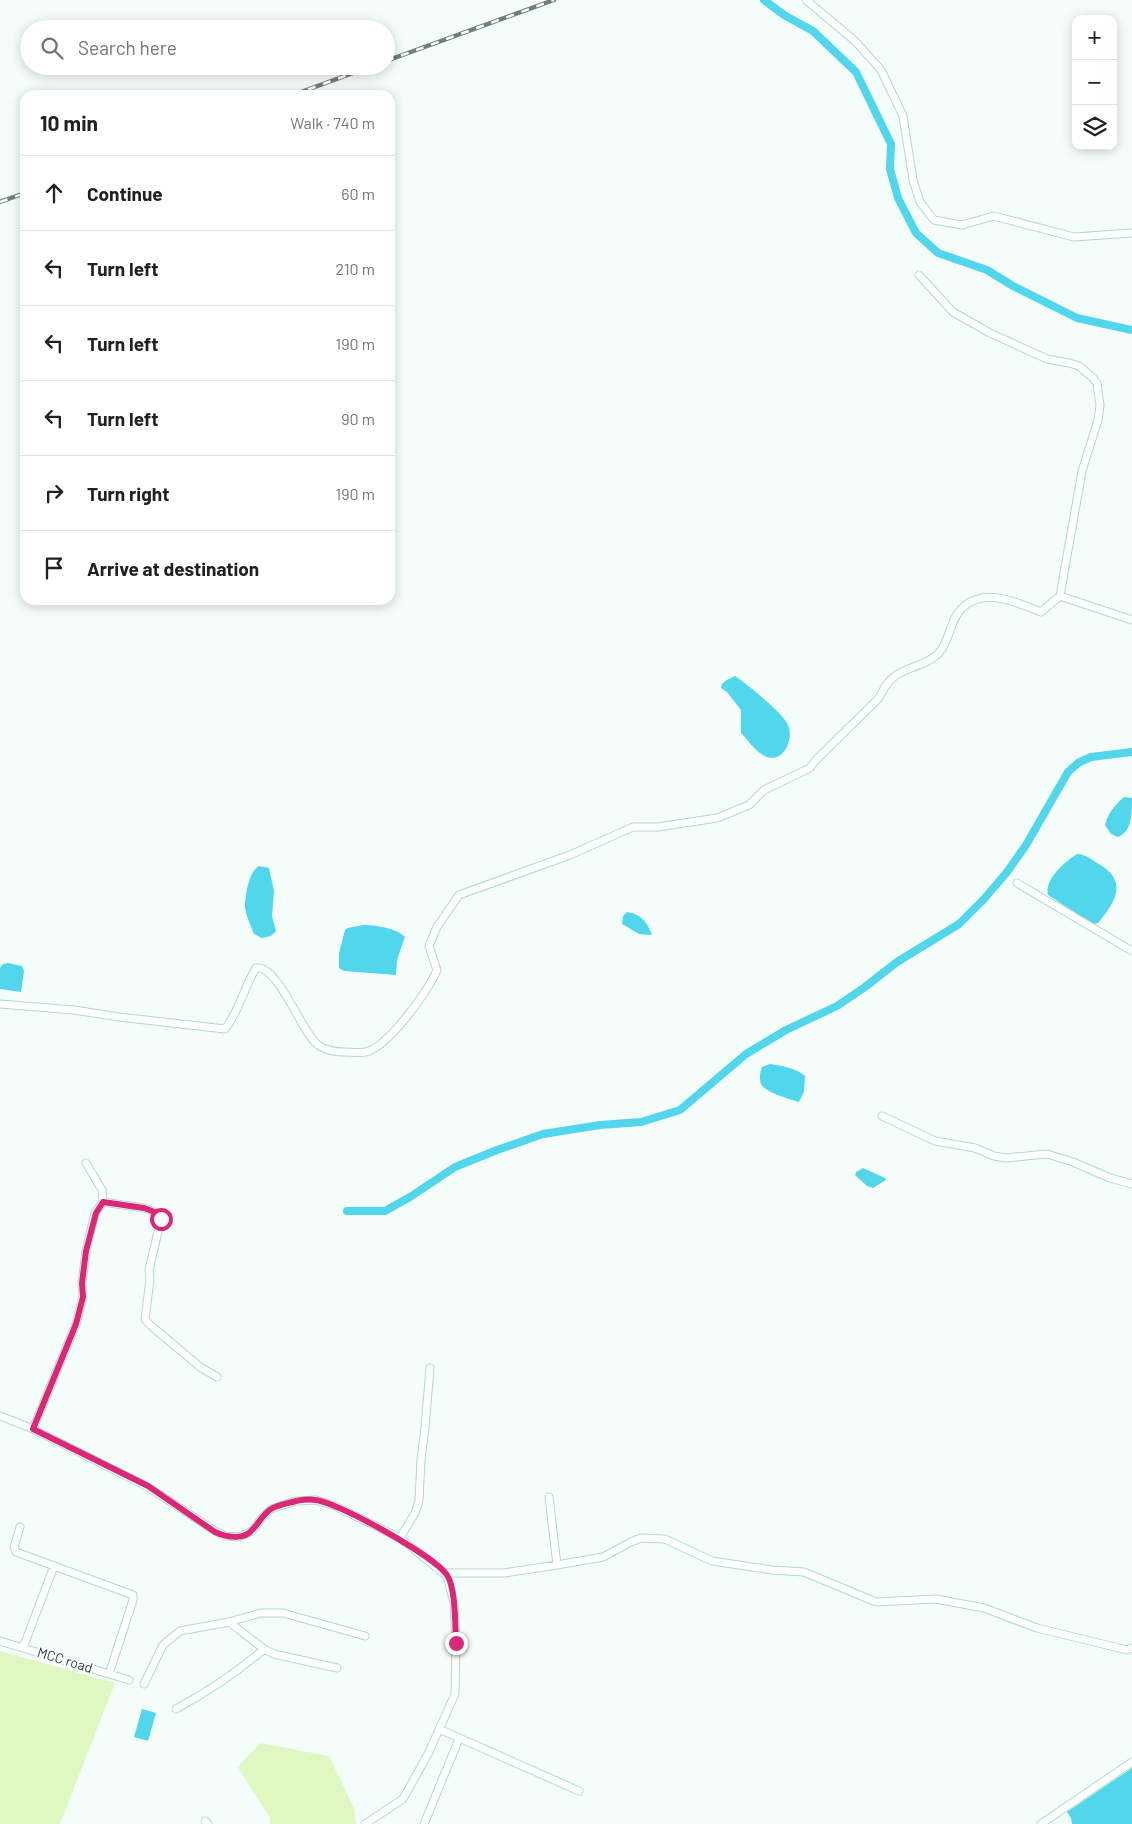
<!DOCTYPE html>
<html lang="en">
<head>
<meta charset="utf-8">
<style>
  :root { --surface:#fff; --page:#f6f6f6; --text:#202124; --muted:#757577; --line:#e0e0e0 }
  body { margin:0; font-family:Barlow,sans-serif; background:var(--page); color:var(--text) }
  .controls { position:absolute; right:15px; top:15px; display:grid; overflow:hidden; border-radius:10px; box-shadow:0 2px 12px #0003 }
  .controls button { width:45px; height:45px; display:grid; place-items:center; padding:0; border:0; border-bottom:1px solid var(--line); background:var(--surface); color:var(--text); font:25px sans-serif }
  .stop { position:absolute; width:15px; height:15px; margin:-11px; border:4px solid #db2777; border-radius:50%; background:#fff }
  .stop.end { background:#db2777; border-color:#fff; box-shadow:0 1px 5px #0008 }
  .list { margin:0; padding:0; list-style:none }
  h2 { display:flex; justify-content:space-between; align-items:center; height:65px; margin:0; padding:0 20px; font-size:21px }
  h2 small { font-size:16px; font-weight:400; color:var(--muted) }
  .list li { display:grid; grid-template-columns:32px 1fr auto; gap:15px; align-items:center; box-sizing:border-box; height:75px; padding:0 20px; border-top:1px solid var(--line) }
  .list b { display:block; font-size:19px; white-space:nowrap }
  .list em { font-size:16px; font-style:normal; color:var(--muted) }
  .icon { flex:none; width:28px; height:28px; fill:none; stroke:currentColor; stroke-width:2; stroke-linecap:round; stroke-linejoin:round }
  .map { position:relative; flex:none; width:1132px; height:1824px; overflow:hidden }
  .search { position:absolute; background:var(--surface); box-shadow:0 2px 12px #0003; left:20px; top:20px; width:375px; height:55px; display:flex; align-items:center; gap:12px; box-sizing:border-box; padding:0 18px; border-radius:28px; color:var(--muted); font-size:19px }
  .panel { position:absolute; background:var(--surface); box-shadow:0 2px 12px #0003; left:20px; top:90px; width:375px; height:515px; border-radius:15px }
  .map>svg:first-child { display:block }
</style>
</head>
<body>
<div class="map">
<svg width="1132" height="1824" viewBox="0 0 1132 1824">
  <rect width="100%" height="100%" fill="#f5fdfa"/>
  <path fill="#dff7c1" d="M 0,1651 L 115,1683 L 60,1824 L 0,1824 Z
    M 260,1743 L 329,1756 L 354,1808 L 356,1824 L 270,1824 L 270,1818 L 238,1767 Z"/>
  <path fill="#52d6eb" d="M 735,676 C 748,685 779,710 787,723 C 795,736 785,763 767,757 C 756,753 749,741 741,733 L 741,710 L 727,692 L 721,688 C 721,681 730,679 735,676 Z
    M 1124,797 L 1132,798 C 1132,813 1132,832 1118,837 L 1111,834 L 1105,825 C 1108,813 1115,805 1124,797 Z
    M 1077,854 C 1085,854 1092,860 1099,864 C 1128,881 1116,902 1098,923 L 1093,924 L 1048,895 C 1044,879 1065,862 1077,854 Z
    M 259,866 L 269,868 L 274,891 L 272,916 L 276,931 L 271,936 L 262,938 L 254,934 C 251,926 246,916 245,907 C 245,896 249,871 259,866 Z
    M 627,912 C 641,914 646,921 652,934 L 650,935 L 639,934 L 622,924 L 623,916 Z
    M 363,925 C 375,925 397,928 405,937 L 397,960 L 396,975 L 344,971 L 339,968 L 339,953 L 345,930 L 348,928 Z
    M 8,963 L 22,966 L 24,971 L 21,992 L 0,989 L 0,968 L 3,964 Z
    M 770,1064 C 782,1066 796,1068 805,1076 L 804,1092 L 799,1102 C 790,1099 766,1093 761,1084 C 759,1079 760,1072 762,1067 Z
    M 863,1168 L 885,1178 L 886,1180 L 873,1188 L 867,1186 L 855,1175 L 856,1172 Z
    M 142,1709 L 156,1713 L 148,1741 L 134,1737 Z
    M 1132,1768 L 1132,1824 L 1072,1824 L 1071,1818 L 1067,1812 Z"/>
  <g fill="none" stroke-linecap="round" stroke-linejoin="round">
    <path stroke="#52d6eb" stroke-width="8" d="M 764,0 L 784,15 L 813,31 L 856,72 L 891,144 L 890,169 L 898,198 L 916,233 L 938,253 L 987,270 L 1013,286 L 1077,318 L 1132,330
      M 347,1211 L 385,1211 L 410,1197 L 455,1167 L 497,1150 L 543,1134 L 600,1125 L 641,1122 L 680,1110 L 746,1054 L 786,1030 L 837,1006 L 865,987 L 897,962 L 959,924 L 984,899 L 1007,872 L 1026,845 L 1068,772 L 1078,763 L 1091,757 L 1132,752"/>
    <defs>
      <path id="street" d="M 806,0 L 855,41 L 881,70 L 903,116 L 913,180 L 920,202 L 934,220 L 962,225 L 994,216 L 1074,237 L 1132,233
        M 1060,596 L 1132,620
        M 1017,883 L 1132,951
        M 0,1004 L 74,1010 L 119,1017 L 225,1029 C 239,1012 244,987 256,968 C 278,964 301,1032 318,1045 C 325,1050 336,1052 344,1052 C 351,1052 360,1053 366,1052 C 389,1046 428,991 437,970 L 429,946 L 437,927 L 459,895 L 570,855 L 633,827 L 658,827 L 717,818 L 727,814 L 749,805 L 764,790 L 810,768 L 815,761 L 879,698 C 883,690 887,682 895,676 C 907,667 926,666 939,653 C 947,644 950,628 955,618 C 974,583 1014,601 1041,612 L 1060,596 L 1082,471 L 1098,420 L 1100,405 L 1097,383 L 1093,378 L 1079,366 L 1069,363 L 1047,359 L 990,333 L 953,312 L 919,275
        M 882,1116 L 935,1141 L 975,1148 L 994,1156 L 1006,1158 L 1047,1154 L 1073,1162 L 1110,1178 L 1132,1184
        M 103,1202 L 144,1208 L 160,1214 L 161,1219 L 149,1270 L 150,1280 L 145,1319 L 149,1324 L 200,1367 L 217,1377
        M 0,1416 L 33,1429 L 148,1487 L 215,1531 L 225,1536 L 238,1537 L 252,1531 L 261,1519 L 271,1509 L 296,1501 L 316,1500 L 335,1506 L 400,1538 L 447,1576 L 454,1603 L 456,1643 L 455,1694 L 428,1754 L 403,1799 L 365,1824
        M 33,1429 L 76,1324 L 83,1297 L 82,1283 L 86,1251 L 95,1213 L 103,1202 L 102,1190 L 86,1163
        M 549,1497 L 557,1565
        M 20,1527 L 14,1547 L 16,1552 L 133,1595 L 133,1600 L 109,1674
        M 400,1538 L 415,1513 L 419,1501 L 421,1459 L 425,1428 L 430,1368
        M 445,1573 L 504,1573 L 557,1565 L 603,1557 L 631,1542 L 641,1538 L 665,1539 L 712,1561 L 772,1570 L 804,1572 L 876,1602 L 936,1599 L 984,1608 L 1037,1628 L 1127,1650 L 1132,1648
        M 229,1622 L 264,1649 L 274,1654 L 337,1668
        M 0,1641 L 129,1680
        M 23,1648 L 54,1566
        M 144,1684 L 163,1645 L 180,1631 L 229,1622 L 261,1613 L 283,1613 L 365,1636
        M 176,1709 C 209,1691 235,1674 264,1649
        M 439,1729 L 579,1791
        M 205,1821 L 208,1824
        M 424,1824 L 459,1739
        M 1041,1824 L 1132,1762"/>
    </defs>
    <use href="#street" stroke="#b1dac9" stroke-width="9"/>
    <use href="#street" stroke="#fff" stroke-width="7"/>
    <defs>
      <path id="rail" d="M 386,61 L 554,0
        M 293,95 L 372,66
        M 0,202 L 25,193"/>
    </defs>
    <use href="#rail" stroke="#727f79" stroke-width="4.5"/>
    <use href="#rail" stroke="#fff" stroke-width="2.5" stroke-dasharray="8" stroke-linecap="butt"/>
  </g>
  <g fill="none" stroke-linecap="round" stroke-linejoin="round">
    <path stroke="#db2777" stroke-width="6" d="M 161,1219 L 160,1214 L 144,1208 L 103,1202 L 96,1213 L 86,1251 L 82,1283 L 83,1297 L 76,1324 L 33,1429 L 148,1486 L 215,1532 C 226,1537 244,1541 253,1529 C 259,1523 263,1514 271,1509 C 277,1505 289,1503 296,1501 C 302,1500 310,1499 315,1500 C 338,1502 434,1556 447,1575 C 456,1589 455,1626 456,1643"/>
  </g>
  <g text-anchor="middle" stroke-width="4" stroke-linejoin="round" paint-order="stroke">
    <g font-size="14" fill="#2f3f38" stroke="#fff">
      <text transform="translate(65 1660) rotate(17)" y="5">MCC road</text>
    </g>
  </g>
</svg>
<div class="controls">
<button>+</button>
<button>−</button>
<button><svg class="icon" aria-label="layers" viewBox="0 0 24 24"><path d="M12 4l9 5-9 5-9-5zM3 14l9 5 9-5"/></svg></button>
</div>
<div class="stop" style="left:161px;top:1219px"></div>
<div class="stop end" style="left:456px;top:1643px"></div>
<div class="search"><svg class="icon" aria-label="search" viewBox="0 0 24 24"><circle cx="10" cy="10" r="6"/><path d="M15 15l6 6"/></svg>Search here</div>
<section class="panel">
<h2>10 min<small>Walk · 740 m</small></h2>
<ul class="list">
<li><svg class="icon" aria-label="ahead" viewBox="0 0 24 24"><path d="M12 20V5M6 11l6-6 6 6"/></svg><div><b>Continue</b></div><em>60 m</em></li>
<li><svg class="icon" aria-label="left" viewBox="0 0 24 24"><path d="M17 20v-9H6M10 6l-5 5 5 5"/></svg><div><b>Turn left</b></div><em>210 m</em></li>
<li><svg class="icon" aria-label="left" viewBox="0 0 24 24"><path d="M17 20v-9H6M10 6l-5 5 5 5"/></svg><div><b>Turn left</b></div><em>190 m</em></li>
<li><svg class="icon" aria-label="left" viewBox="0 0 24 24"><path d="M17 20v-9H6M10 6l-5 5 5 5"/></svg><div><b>Turn left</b></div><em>90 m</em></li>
<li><svg class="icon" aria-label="right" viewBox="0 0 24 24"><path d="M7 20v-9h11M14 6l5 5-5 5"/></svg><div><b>Turn right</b></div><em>190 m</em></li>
<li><svg class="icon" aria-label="arrive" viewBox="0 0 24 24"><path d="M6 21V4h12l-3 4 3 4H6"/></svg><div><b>Arrive at destination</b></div></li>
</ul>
</section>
</div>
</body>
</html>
